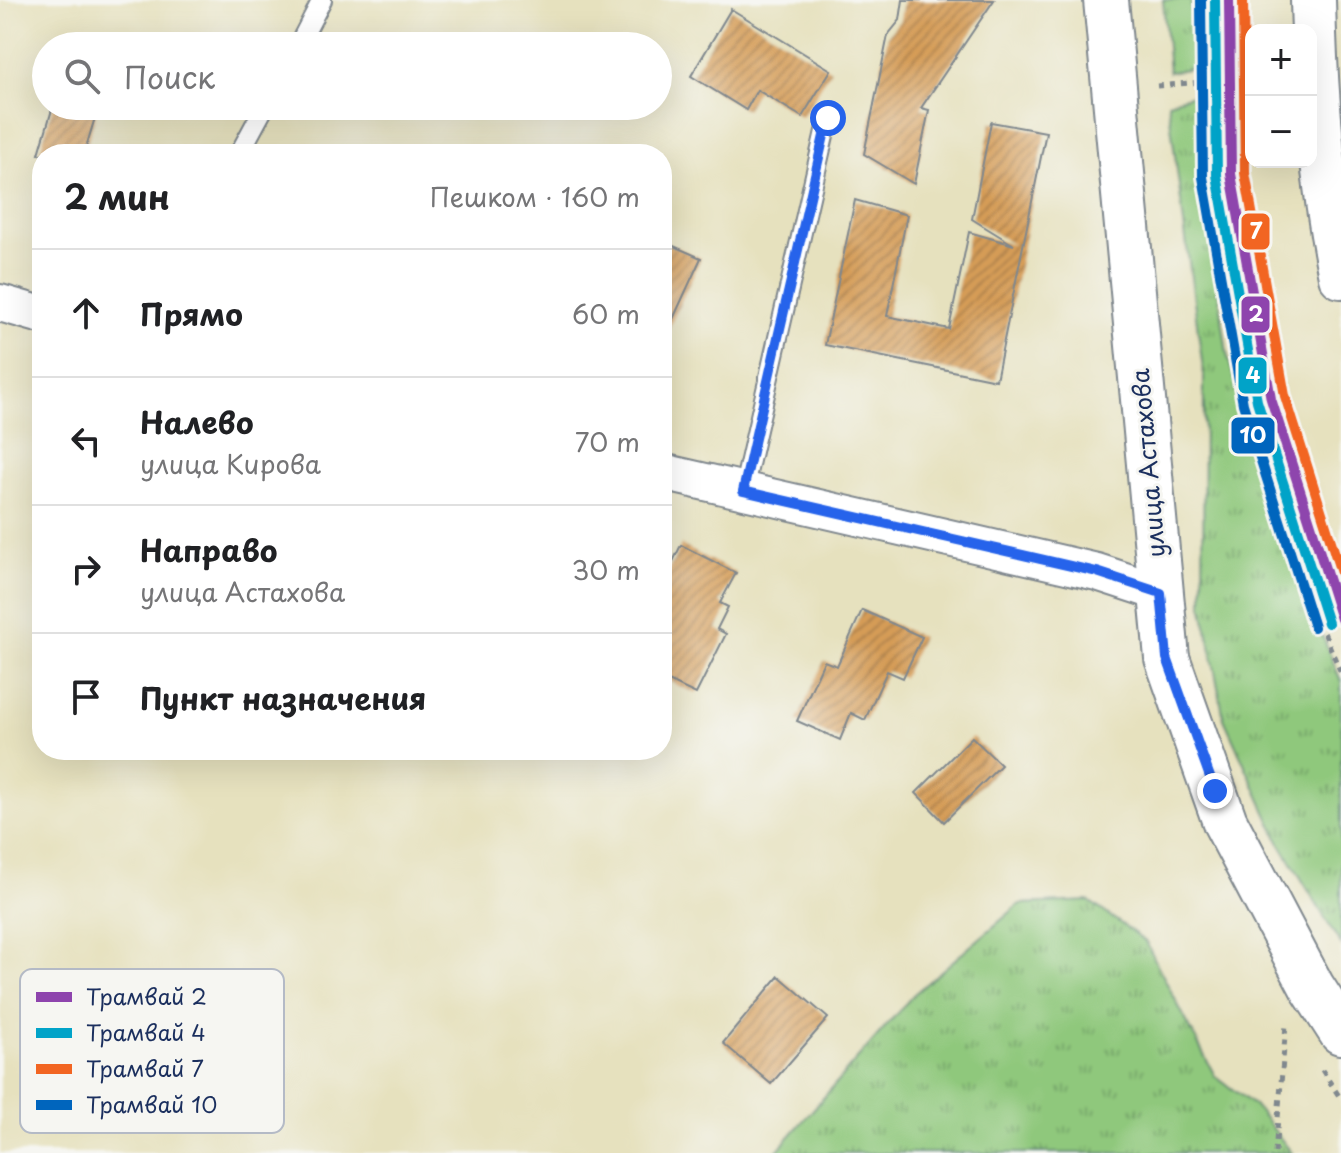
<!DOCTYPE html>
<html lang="ru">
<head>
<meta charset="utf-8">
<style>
  :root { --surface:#fff; --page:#f6f6f6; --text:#202124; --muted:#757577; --line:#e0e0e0 }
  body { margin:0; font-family:"Playpen Sans",sans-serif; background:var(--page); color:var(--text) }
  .controls { position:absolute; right:24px; top:24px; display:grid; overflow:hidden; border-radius:16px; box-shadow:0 8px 32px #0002 }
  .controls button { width:72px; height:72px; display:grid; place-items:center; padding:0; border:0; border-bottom:2px solid var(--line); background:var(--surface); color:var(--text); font:40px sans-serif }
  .stop { position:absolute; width:24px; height:24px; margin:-18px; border:6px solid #2563eb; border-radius:50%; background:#fff }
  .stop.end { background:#2563eb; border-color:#fff; box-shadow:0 2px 8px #0008 }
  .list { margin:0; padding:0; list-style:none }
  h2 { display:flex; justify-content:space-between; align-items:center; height:104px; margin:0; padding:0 32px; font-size:34px }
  h2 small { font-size:26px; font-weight:400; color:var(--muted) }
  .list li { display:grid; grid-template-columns:52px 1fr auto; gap:24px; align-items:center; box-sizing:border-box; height:128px; padding:0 32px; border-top:2px solid var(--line) }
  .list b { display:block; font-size:30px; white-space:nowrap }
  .list p { margin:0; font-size:26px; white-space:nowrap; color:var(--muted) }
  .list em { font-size:26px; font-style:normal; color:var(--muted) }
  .icon { flex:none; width:44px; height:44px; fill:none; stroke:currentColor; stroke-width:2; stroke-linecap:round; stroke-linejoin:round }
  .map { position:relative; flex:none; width:1341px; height:1153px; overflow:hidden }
  .search { position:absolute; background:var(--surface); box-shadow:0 8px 32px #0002; left:32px; top:32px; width:640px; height:88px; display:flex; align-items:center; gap:20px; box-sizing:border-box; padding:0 28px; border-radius:44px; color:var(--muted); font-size:30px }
  .panel { position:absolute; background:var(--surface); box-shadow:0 8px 32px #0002; left:32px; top:144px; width:640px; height:616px; border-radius:32px }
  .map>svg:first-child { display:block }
</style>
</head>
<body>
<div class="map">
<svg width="1341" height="1153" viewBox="0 0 1341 1153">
  <defs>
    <pattern id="grass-tufts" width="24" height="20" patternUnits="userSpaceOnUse" patternTransform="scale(2)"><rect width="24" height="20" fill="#8fc87c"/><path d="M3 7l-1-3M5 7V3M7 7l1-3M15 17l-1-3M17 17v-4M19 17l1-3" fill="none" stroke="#74a369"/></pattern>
    <pattern id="building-hatch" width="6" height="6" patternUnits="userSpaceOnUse" patternTransform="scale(2)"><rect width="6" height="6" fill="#d59c57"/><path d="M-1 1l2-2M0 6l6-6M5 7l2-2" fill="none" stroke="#ac804b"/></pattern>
  </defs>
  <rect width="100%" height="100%" fill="#f6f6f2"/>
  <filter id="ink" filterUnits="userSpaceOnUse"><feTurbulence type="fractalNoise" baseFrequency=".0125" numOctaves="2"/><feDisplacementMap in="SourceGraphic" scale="16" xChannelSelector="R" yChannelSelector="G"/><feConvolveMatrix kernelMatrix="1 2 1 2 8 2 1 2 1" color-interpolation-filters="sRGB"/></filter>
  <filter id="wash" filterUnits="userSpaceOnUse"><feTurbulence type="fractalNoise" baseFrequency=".006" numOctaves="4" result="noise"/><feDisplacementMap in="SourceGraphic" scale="32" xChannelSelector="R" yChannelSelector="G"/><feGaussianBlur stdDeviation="1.8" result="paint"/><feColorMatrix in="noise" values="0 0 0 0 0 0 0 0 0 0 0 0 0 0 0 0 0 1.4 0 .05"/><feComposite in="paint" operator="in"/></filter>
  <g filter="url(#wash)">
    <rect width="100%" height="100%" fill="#e6e1be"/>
    <path fill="url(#grass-tufts)" stroke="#557c6d" stroke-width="2" d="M 1163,0 L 1191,0 L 1194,68 L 1169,72 Z
      M 1199,93 L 1214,259 L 1227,354 L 1255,447 L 1320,630 L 1341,681 L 1341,945 L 1280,843 L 1224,719 L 1203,608 L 1204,377 L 1168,102 Z
      M 1089,901 L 1145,941 L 1215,1076 L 1256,1107 L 1292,1153 L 775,1153 L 913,995 L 1020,904 Z"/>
    <g id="blocks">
      <path fill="url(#building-hatch)" d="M 903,0 L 994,0 L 921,108 L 929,110 L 914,184 L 864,154 L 888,35 L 900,20 Z
        M 731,9 L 831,70 L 802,117 L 757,90 L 746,110 L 691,76 Z
        M 53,106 L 79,106 L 97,111 L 84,154 L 39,154 Z
        M 991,122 L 1046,132 L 996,380 L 825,345 L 855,200 L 907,215 L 887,316 L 949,329 L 969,232 L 1014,245 L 972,219 Z
        M 662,241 L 701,258 L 662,343 Z
        M 681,545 L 736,573 L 720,603 L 728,607 L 717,629 L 726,634 L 696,694 L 662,678 L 662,584 Z
        M 862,610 L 922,637 L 903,678 L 887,671 L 865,720 L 851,713 L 840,740 L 797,721 L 824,661 L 837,666 Z
        M 972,737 L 1001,765 L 944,822 L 916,793 Z
        M 779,976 L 828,1018 L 771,1084 L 723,1043 Z"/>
    </g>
  </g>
  <g filter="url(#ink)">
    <use href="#blocks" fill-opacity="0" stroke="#80888e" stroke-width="2"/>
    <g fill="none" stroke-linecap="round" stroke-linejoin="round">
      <defs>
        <path id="lane" d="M 298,46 L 322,0
          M 239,154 L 265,106
          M 743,491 L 828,118"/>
        <path id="street" d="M 0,303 L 42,315
          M 662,472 L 1097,572 L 1161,593"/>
        <path id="secondary" d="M 1106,0 L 1167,658 L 1225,822 L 1312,987 L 1341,1032
          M 1313,0 C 1315,92 1322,187 1341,276"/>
      </defs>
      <use href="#lane" stroke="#80888e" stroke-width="22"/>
      <use href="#street" stroke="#80888e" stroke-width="40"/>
      <use href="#secondary" stroke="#80888e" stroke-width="48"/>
      <path stroke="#80888e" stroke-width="5" stroke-dasharray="6 6" stroke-linecap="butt" d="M 1210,0 L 1210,47 L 1222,257 L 1239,348 L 1260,447 L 1323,630 L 1341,673
        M 1210,47 L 1251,43
        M 1157,86 L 1212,81
        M 1322,1070 L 1341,1099
        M 1275,1153 L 1286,1025"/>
      <use href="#lane" stroke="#fff" stroke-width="18"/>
      <use href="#street" stroke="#fff" stroke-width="36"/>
      <use href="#secondary" stroke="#fff" stroke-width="44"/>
      <defs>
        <path id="tram-1" d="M 1229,0 L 1231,174 L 1271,399 L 1341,619"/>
        <path id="tram-2" d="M 1215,0 L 1217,175 L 1257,401 L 1328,623"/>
        <path id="tram-3" d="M 1243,0 L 1245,173 L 1285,396 L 1341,573"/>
        <path id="tram-4" d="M 1201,0 L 1203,177 L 1243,404 L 1314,627"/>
      </defs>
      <use href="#tram-1" stroke="#f6f6f2" stroke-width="16"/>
      <use href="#tram-2" stroke="#f6f6f2" stroke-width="16"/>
      <use href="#tram-3" stroke="#f6f6f2" stroke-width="16"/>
      <use href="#tram-4" stroke="#f6f6f2" stroke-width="16"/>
      <use href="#tram-1" stroke="#8e44ad" stroke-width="10"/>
      <use href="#tram-2" stroke="#01a3c8" stroke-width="10"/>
      <use href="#tram-3" stroke="#f26522" stroke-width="10"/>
      <use href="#tram-4" stroke="#0065bd" stroke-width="10"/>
    </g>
  </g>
  <g fill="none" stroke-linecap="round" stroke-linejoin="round" filter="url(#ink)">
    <path stroke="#2563eb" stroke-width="10" d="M 828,118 L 743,491 L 1097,572 L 1161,593 L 1167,658 L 1215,791"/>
  </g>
  <g text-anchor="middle" stroke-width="6" stroke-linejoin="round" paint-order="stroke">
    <g font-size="24" fill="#1b2f5e" stroke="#f6f6f2">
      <text transform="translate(1149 463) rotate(-95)" y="8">улица Астахова</text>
    </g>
  </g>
  <rect x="20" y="969" width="264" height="164" rx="12" fill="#f6f6f2" stroke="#b4bac6" stroke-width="2"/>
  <rect x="36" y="992" width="36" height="10" fill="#8e44ad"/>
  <rect x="36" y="1028" width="36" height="10" fill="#01a3c8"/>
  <rect x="36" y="1064" width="36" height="10" fill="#f26522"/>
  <rect x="36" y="1100" width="36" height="10" fill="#0065bd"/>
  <g font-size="22" fill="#1b2f5e">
    <text x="86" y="1005">Трамвай 2</text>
    <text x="86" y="1041">Трамвай 4</text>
    <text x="86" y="1077">Трамвай 7</text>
    <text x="86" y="1113">Трамвай 10</text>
  </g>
  <g stroke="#f6f6f2" stroke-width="3">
    <rect x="1240" y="212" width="31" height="39" rx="8" fill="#f26522"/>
    <rect x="1240" y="295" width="31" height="39" rx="8" fill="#8e44ad"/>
    <rect x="1237" y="356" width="31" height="39" rx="8" fill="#01a3c8"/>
    <rect x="1230" y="416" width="46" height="39" rx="8" fill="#0065bd"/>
  </g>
  <g font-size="22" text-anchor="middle" font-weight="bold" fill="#fff">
    <text x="1256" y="239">7</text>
    <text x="1256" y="322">2</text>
    <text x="1253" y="383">4</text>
    <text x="1253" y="443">10</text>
  </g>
</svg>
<div class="controls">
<button>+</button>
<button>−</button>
</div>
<div class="stop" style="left:828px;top:118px"></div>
<div class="stop end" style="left:1215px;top:791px"></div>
<div class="search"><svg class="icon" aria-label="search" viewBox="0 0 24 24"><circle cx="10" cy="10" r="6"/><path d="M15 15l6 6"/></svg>Поиск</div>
<section class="panel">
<h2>2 мин<small>Пешком · 160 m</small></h2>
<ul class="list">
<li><svg class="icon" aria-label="ahead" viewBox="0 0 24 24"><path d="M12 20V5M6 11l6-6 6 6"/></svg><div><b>Прямо</b></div><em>60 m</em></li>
<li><svg class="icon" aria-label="left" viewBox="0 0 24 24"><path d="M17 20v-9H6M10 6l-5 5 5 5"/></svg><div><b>Налево</b><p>улица Кирова</p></div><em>70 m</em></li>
<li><svg class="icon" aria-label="right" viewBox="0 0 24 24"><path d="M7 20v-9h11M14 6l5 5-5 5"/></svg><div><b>Направо</b><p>улица Астахова</p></div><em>30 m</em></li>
<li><svg class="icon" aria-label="arrive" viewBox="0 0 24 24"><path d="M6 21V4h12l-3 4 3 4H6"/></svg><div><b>Пункт назначения</b></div></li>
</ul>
</section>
</div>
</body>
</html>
